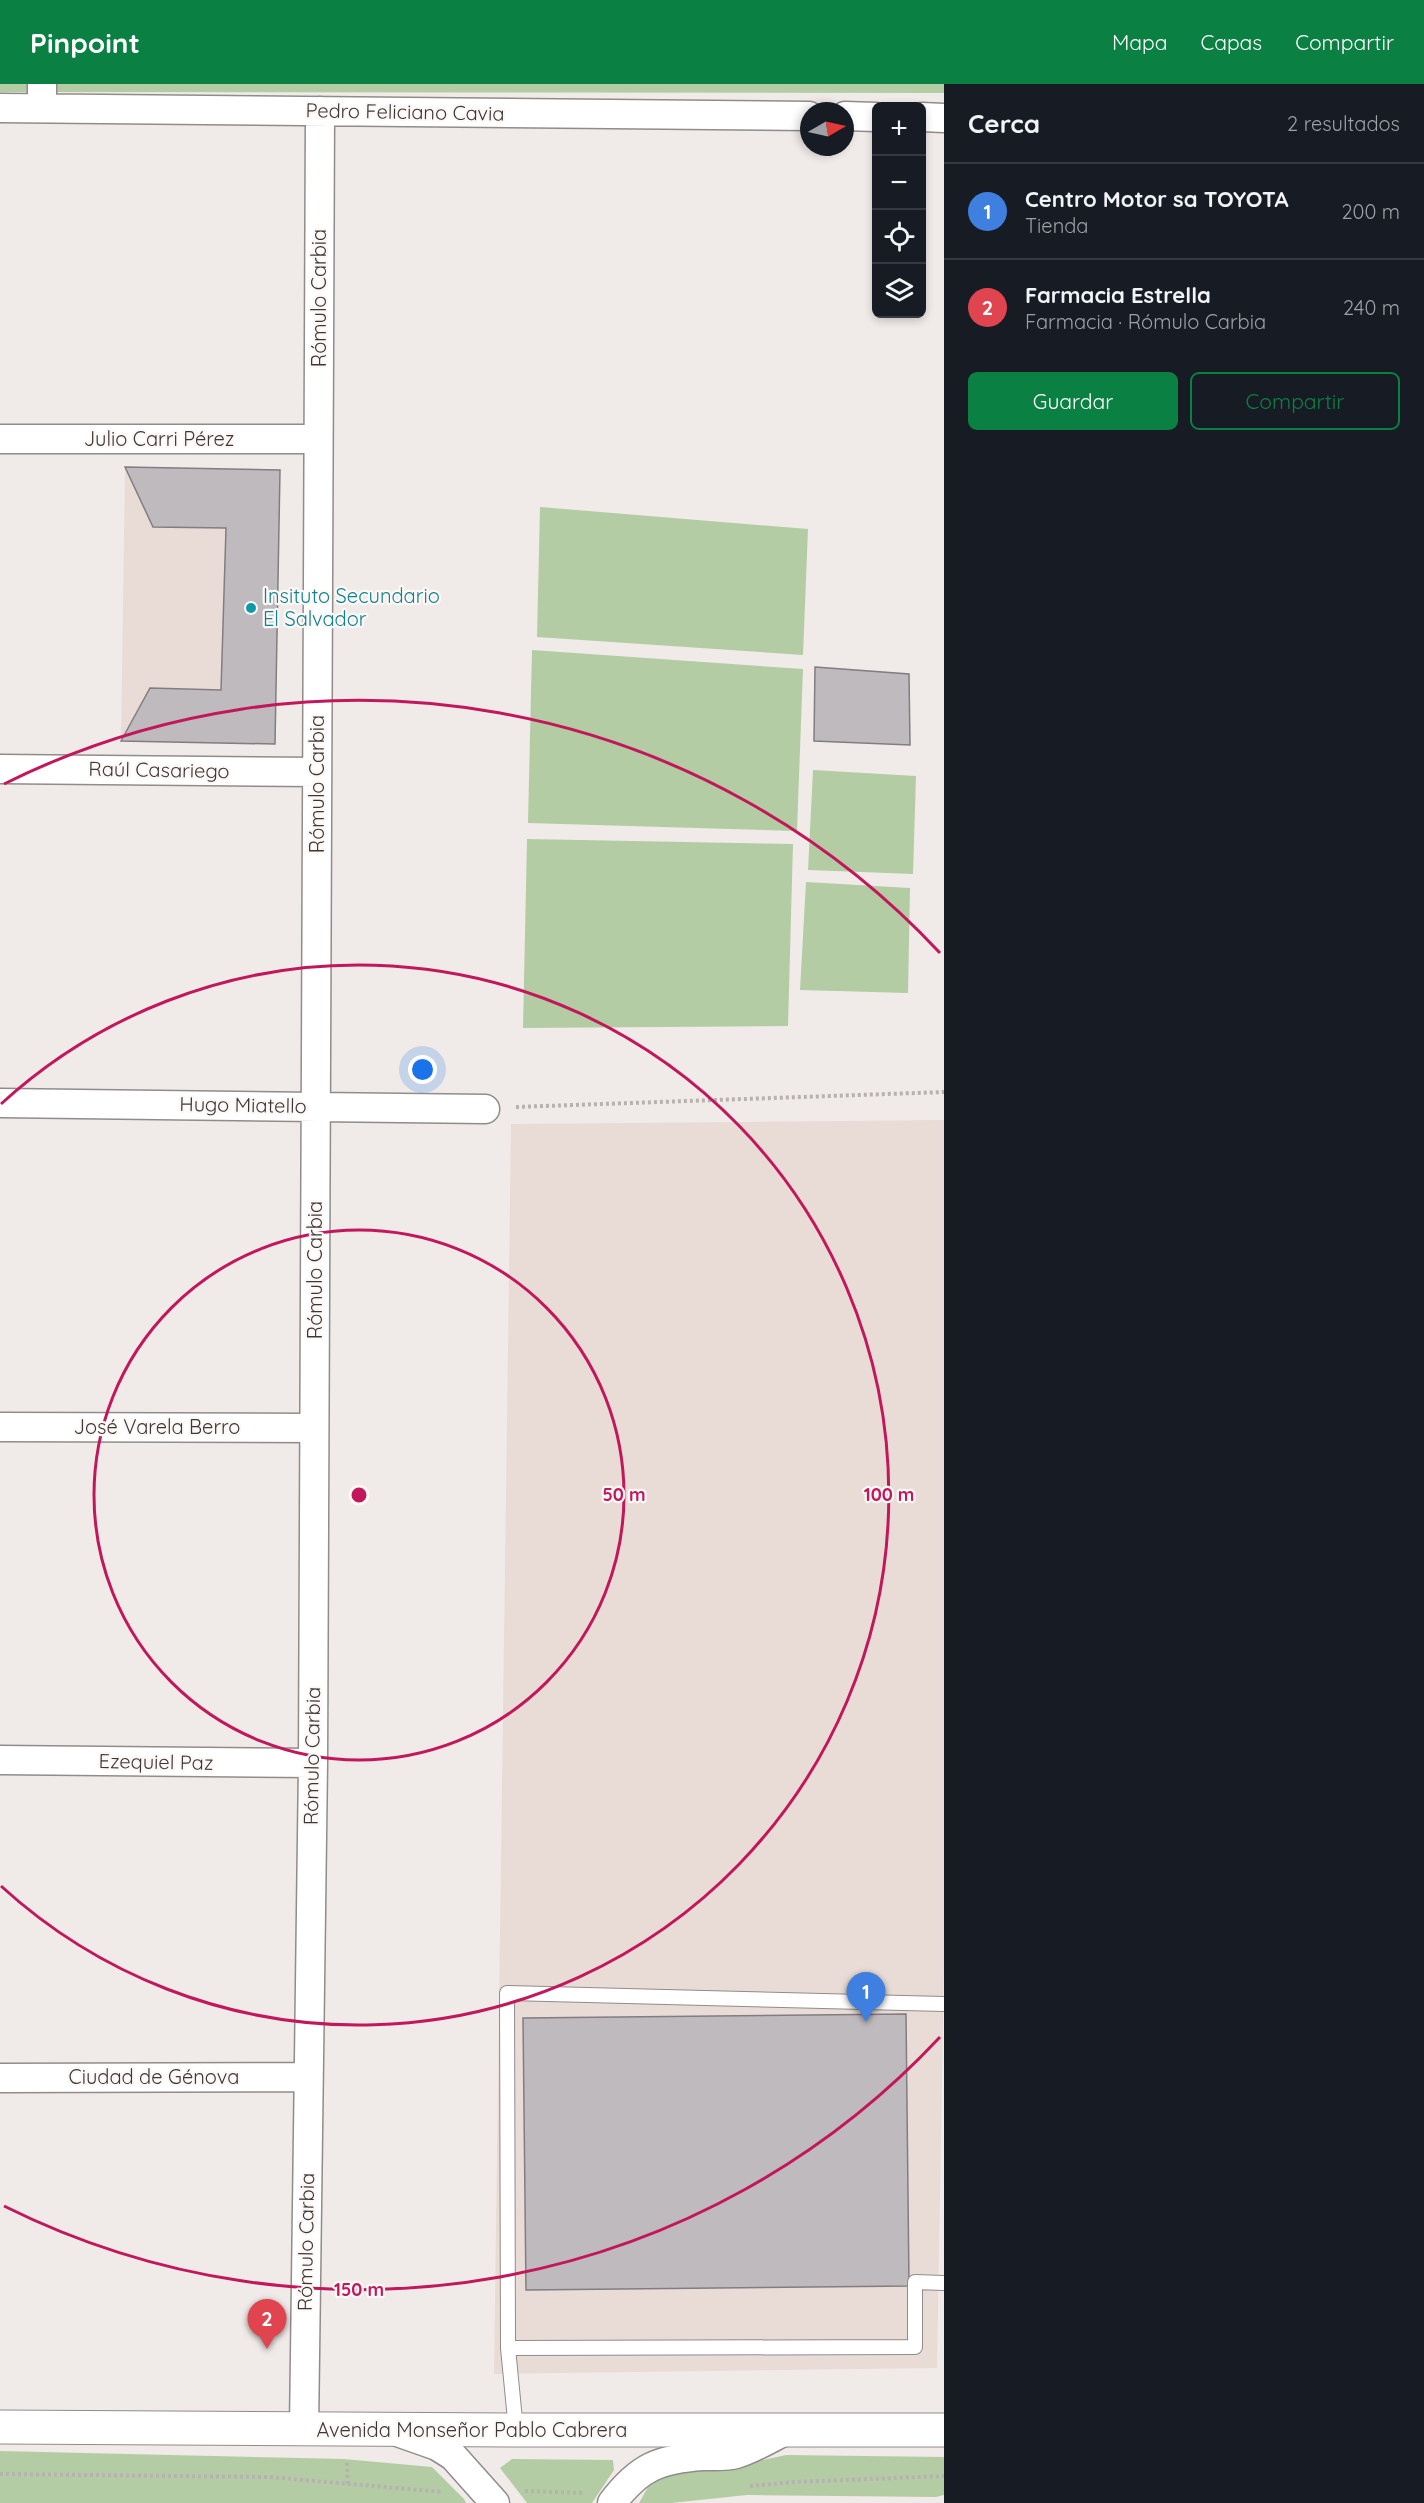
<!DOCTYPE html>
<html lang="es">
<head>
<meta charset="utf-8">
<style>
  :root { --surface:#171b24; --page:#20242c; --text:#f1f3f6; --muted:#9ea1a6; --line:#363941; --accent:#0b8043 }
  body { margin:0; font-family:Quicksand,sans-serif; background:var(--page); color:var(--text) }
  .controls { position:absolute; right:18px; top:18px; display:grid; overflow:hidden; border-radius:9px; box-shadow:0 3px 9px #0003 }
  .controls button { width:54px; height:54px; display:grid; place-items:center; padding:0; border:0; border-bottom:2px solid var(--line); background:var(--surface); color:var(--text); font:30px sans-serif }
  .compass { position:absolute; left:800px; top:18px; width:54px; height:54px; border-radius:50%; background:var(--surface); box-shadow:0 3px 9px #0003; rotate:81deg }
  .you { position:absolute; left:423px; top:986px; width:21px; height:21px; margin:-15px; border:4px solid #fff; border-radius:50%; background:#1a73e8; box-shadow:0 0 0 9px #1a73e833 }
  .badge { display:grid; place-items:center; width:39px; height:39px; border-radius:50%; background:var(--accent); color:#fff; font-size:20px; font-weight:700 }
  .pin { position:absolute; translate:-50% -50px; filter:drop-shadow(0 2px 3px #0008) }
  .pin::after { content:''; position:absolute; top:32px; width:21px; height:18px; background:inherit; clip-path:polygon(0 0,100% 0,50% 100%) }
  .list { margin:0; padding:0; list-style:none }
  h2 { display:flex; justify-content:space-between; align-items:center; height:78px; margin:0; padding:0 24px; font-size:26px }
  h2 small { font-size:20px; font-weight:400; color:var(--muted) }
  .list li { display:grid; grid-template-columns:39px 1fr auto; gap:18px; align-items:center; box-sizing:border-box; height:96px; padding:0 24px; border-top:2px solid var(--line) }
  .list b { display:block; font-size:22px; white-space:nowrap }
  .list p { margin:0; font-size:20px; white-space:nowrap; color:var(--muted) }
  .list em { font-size:20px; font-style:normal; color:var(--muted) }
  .actions { display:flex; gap:12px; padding:18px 24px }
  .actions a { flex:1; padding:14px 0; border:2px solid var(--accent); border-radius:9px; text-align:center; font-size:21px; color:var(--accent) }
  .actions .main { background:var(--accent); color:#fff }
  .icon { flex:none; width:33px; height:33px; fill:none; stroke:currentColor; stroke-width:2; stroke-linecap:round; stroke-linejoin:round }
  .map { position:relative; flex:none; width:944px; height:2419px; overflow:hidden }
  header { display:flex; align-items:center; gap:36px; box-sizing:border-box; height:84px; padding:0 30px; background:var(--accent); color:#fff }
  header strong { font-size:28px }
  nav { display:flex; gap:33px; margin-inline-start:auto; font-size:21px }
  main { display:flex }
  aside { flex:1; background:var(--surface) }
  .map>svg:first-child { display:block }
</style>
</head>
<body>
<header>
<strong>Pinpoint</strong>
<nav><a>Mapa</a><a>Capas</a><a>Compartir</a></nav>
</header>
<main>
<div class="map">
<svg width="944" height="2419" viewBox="0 0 944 2419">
  <rect width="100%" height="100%" fill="#f0ebe9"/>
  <path fill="#e9dcd6" d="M 125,383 L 280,386 L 275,660 L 121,657 Z
    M 944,1036 L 944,1881 L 937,2284 L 494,2290 L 511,1040 Z"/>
  <path fill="#b4cca3" d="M 0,0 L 944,0 L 944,9 L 0,8 Z
    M 540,423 L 808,445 L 803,571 L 537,553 Z
    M 532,566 L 803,585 L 797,747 L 528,739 Z
    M 813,686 L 916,692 L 913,790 L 808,786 Z
    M 527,755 L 793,760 L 788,942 L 523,944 Z
    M 806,798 L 910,804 L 908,909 L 800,906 Z
    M 0,2367 L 344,2375 L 432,2383 L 464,2415 L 466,2419 L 0,2419 Z
    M 786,2371 L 944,2373 L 944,2411 L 936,2413 L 747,2411 L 671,2419 L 639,2419 L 648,2403 L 667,2390 L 749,2379 Z
    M 512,2375 L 613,2376 L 614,2386 L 592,2419 L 527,2419 L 500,2384 Z"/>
  <path fill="#bfbabd" stroke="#817d80" stroke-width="1.5" d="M 125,383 L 280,386 L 275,660 L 121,657 L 150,604 L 221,606 L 226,444 L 153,443 Z
    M 815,583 L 909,590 L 910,661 L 814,657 Z
    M 906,1930 L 909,2202 L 526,2206 L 523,1934 Z"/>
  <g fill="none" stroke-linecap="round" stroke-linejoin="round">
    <defs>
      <path id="lane" d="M 508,2264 L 507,1909 L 944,1920
        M 516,2346 L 508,2264 L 915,2263 L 915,2198 L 944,2199"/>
      <path id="street" d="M 0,24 L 809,32
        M 42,24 L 42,0
        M 845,32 L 876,33
        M 922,33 L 944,34
        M 0,355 L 318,355
        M 0,685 L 317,688
        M 0,1019 L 485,1025
        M 0,1343 L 314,1344
        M 0,1676 L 313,1679
        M 0,1994 L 308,1993
        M 304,2345 L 313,1679 L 320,27
        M 400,2349 L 437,2362 L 453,2372 L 495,2419
        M 612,2419 C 639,2383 659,2375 703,2372 C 714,2372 726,2373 736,2370 C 753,2365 771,2354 787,2346"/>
      <path id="primary" d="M 0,2343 L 516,2346 L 944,2346"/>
    </defs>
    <use href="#lane" stroke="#908c8a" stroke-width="16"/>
    <use href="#street" stroke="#908c8a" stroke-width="31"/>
    <use href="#primary" stroke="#908c8a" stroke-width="35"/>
    <path stroke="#b6b2b0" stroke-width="4" stroke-dasharray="3 3" stroke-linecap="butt" d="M 516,1023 L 944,1008
      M 347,2379 L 348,2400
      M 0,2390 L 269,2393 L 443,2408
      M 750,2402 L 795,2398 L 944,2392
      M 525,2407 L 583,2409"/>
    <use href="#lane" stroke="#fff" stroke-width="14"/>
    <use href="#street" stroke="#fff" stroke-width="28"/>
    <use href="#primary" stroke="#fff" stroke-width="33"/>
  </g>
  <g fill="none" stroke="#c2185b" stroke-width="3">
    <circle cx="359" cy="1411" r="265"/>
    <path d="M1 1020A530 530 0 1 1 1 1802"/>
    <path d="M940 1953A795 795 0 0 1 4 2122M4 700A795 795 0 0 1 940 869"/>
  </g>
  <circle fill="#0f9aa8" stroke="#fdf8f6" stroke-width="2" cx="251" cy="524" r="6"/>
  <g text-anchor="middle" stroke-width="4.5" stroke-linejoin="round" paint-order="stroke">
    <g font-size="20" fill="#3a3837" stroke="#fdf8f6">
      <text transform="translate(405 28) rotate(1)" y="7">Pedro Feliciano Cavia</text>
      <text transform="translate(319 214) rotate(-90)" y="7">Rómulo Carbia</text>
      <text x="159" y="362">Julio Carri Pérez</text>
      <text transform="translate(159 686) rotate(1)" y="7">Raúl Casariego</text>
      <text transform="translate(317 700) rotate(-90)" y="7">Rómulo Carbia</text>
      <text transform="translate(243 1021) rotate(1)" y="7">Hugo Miatello</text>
      <text transform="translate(315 1186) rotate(-90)" y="7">Rómulo Carbia</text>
      <text x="157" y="1350">José Varela Berro</text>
      <text transform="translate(312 1672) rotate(-89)" y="7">Rómulo Carbia</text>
      <text transform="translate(156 1678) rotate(1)" y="7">Ezequiel Paz</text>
      <text x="154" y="2000">Ciudad de Génova</text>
      <text transform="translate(306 2158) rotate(-89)" y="7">Rómulo Carbia</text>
      <text x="472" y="2353">Avenida Monseñor Pablo Cabrera</text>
    </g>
    <g font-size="20" fill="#0d838f" stroke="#fdf8f6" text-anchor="start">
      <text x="263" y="519">Insituto Secundario<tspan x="263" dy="23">El Salvador</tspan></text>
    </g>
  </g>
  <circle cx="359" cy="1411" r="9" fill="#c2185b" stroke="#fdf8f6" stroke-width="3"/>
  <g font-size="18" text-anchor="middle" font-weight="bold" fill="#c2185b" stroke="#fdf8f6" stroke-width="4.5" stroke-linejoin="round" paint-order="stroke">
    <text x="624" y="1417">50 m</text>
    <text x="889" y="1417">100 m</text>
    <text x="359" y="2212">150 m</text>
  </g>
</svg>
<div class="controls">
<button>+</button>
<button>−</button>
<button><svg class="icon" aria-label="locate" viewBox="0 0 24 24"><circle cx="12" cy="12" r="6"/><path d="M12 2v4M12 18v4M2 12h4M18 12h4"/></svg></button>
<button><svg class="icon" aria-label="layers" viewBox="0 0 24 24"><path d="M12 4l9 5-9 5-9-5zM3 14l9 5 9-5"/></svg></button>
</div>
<svg class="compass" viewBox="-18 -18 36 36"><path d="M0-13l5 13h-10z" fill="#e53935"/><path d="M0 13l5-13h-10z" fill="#9ea1a6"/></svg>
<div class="you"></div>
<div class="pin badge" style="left:866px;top:1938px;background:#3f7fe0">1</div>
<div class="pin badge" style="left:267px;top:2265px;background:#e0444e">2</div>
</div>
<aside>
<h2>Cerca<small>2 resultados</small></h2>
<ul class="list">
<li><span class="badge" style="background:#3f7fe0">1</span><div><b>Centro Motor sa TOYOTA</b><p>Tienda</p></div><em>200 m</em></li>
<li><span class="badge" style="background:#e0444e">2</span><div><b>Farmacia Estrella</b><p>Farmacia · Rómulo Carbia</p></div><em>240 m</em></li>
</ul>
<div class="actions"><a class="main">Guardar</a><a>Compartir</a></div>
</aside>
</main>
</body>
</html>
